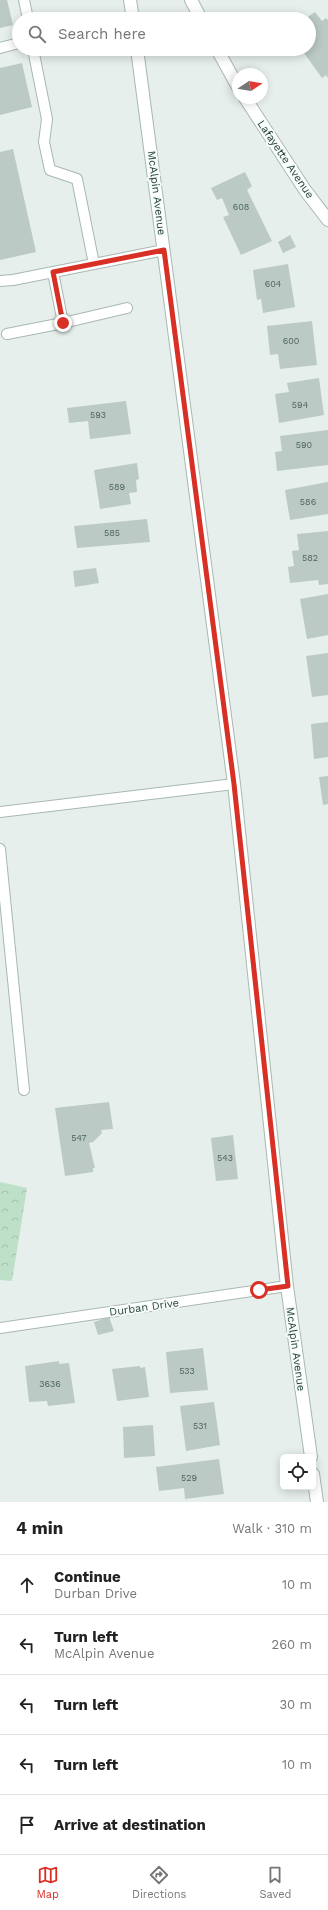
<!DOCTYPE html>
<html lang="en">
<head>
<meta charset="utf-8">
<style>
  :root { --surface:#fff; --page:#f6f6f6; --text:#222; --muted:#767676; --line:#e0e0e0; --accent:#d93025 }
  body { margin:0; font-family:"Work Sans",sans-serif; background:var(--page); color:var(--text) }
  .controls { position:absolute; right:12px; bottom:12px; display:grid; overflow:hidden; border-radius:6px; box-shadow:0 2px 10px #0003 }
  .controls button { width:36px; height:36px; display:grid; place-items:center; padding:0; border:0; border-bottom:1px solid var(--line); background:var(--surface); color:var(--text); font:20px sans-serif }
  .compass { position:absolute; left:232px; top:68px; width:36px; height:36px; border-radius:50%; background:var(--surface); box-shadow:0 2px 10px #0003; rotate:78deg }
  .stop { position:absolute; width:12px; height:12px; margin:-9px; border:3px solid #d93025; border-radius:50%; background:#fff }
  .stop.end { background:#d93025; border-color:#fff; box-shadow:0 1px 4px #0008 }
  .list { margin:0; padding:0; list-style:none }
  h2 { display:flex; justify-content:space-between; align-items:center; height:52px; margin:0; padding:0 16px; font-size:17px }
  h2 small { font-size:13px; font-weight:400; color:var(--muted) }
  .list li { display:grid; grid-template-columns:26px 1fr auto; gap:12px; align-items:center; box-sizing:border-box; height:60px; padding:0 16px; border-top:1px solid var(--line) }
  .list b { display:block; font-size:15px; white-space:nowrap }
  .list p { margin:0; font-size:13px; white-space:nowrap; color:var(--muted) }
  .list em { font-size:13px; font-style:normal; color:var(--muted) }
  .icon { flex:none; width:22px; height:22px; fill:none; stroke:currentColor; stroke-width:2; stroke-linecap:round; stroke-linejoin:round }
  .map { position:relative; flex:none; width:328px; height:1502px; overflow:hidden }
  .search { position:absolute; background:var(--surface); box-shadow:0 2px 10px #0003; left:12px; right:12px; top:12px; height:44px; display:flex; align-items:center; gap:10px; box-sizing:border-box; padding:0 14px; border-radius:22px; color:var(--muted); font-size:15px }
  .sheet { height:352px; background:var(--surface) }
  nav { display:flex; justify-content:space-around; align-items:center; box-sizing:border-box; height:56px; border-top:1px solid var(--line); background:var(--surface); font-size:11px; color:var(--muted) }
  nav a { display:grid; justify-items:center; gap:2px }
  nav .on { color:var(--accent) }
  .map>svg:first-child { display:block }
</style>
</head>
<body>
<div class="map">
<svg width="328" height="1502" viewBox="0 0 328 1502">
  <defs>
    <pattern id="forest-crowns" width="20" height="18" patternUnits="userSpaceOnUse"><rect width="20" height="18" fill="#bfe0c8"/><path d="M2 6a3 3 0 1 1 6 0M12 15a3 3 0 1 1 6 0" fill="none" stroke="#a4c1ad"/></pattern>
  </defs>
  <rect width="100%" height="100%" fill="#e6efeb"/>
  <path fill="url(#forest-crowns)" d="M 0,1182 L 27,1188 L 12,1281 L 0,1280 Z"/>
  <path fill="#bbcac4" d="M 0,0 L 7,0 L 13,25 L 0,28 Z
    M 315,12 L 322,21 L 326,18 L 328,20 L 328,78 L 326,75 L 322,78 L 301,49 L 309,49 L 309,19 L 305,19 Z
    M 22,63 L 32,107 L 0,115 L 0,68 Z
    M 13,149 L 36,252 L 0,260 L 0,152 Z
    M 245,172 L 252,186 L 247,190 L 272,241 L 241,255 L 223,217 L 229,215 L 222,198 L 217,200 L 211,188 Z
    M 290,235 L 296,247 L 283,253 L 278,242 Z
    M 288,264 L 295,307 L 263,313 L 261,299 L 257,300 L 253,270 Z
    M 312,321 L 317,365 L 280,369 L 278,354 L 270,355 L 267,326 Z
    M 319,378 L 324,415 L 279,423 L 275,394 L 289,392 L 287,383 Z
    M 126,401 L 131,434 L 90,439 L 88,421 L 69,423 L 67,408 Z
    M 328,430 L 328,465 L 277,471 L 275,452 L 282,451 L 280,436 Z
    M 137,463 L 139,479 L 136,480 L 137,492 L 129,493 L 131,504 L 100,509 L 94,470 Z
    M 328,482 L 328,514 L 290,520 L 285,490 Z
    M 147,519 L 150,542 L 77,548 L 74,526 Z
    M 328,531 L 328,584 L 319,585 L 318,580 L 290,583 L 288,567 L 294,566 L 292,551 L 299,550 L 297,534 Z
    M 96,568 L 99,583 L 75,587 L 73,571 Z
    M 328,594 L 328,635 L 307,639 L 300,599 Z
    M 328,653 L 328,695 L 312,697 L 306,656 Z
    M 328,722 L 328,757 L 314,759 L 311,724 Z
    M 328,776 L 328,804 L 323,805 L 319,777 Z
    M 109,1102 L 113,1129 L 101,1130 L 102,1133 L 93,1142 L 89,1143 L 95,1168 L 93,1168 L 93,1172 L 65,1176 L 55,1108 Z
    M 233,1135 L 238,1179 L 216,1181 L 211,1138 Z
    M 109,1317 L 114,1331 L 98,1335 L 94,1322 Z
    M 203,1348 L 208,1390 L 170,1393 L 166,1352 Z
    M 59,1361 L 59,1364 L 69,1363 L 75,1403 L 48,1406 L 47,1401 L 29,1402 L 25,1366 Z
    M 140,1366 L 140,1368 L 145,1367 L 149,1397 L 117,1401 L 112,1369 Z
    M 214,1402 L 220,1445 L 186,1451 L 180,1406 Z
    M 153,1425 L 155,1456 L 124,1458 L 123,1427 Z
    M 219,1459 L 224,1494 L 185,1499 L 184,1488 L 159,1491 L 156,1467 Z"/>
  <g fill="none" stroke-linecap="round" stroke-linejoin="round">
    <defs>
      <path id="service" d="M 24,0 L 28,19
        M 0,48 L 19,43
        M 33,49 L 47,119 L 44,142 L 50,170 L 77,179 L 94,264
        M 53,272 L 63,323
        M 0,281 L 13,280 L 164,250
        M 7,334 L 63,323 L 127,308
        M 0,812 L 234,784
        M 0,849 L 24,1090
        M 0,1328 L 287,1286"/>
      <path id="minor" d="M 191,0 L 201,19
        M 217,49 L 238,87
        M 245,98 L 305,190 L 328,220"/>
      <path id="tertiary" d="M 130,0 L 133,19
        M 137,49 L 234,784 L 287,1286 L 311,1457
        M 313,1474 L 317,1502"/>
    </defs>
    <use href="#service" stroke="#a8b8b2" stroke-width="12"/>
    <use href="#minor" stroke="#a8b8b2" stroke-width="14"/>
    <use href="#tertiary" stroke="#a8b8b2" stroke-width="14"/>
    <use href="#service" stroke="#fff" stroke-width="10"/>
    <use href="#minor" stroke="#fff" stroke-width="12"/>
    <use href="#tertiary" stroke="#fff" stroke-width="12"/>
  </g>
  <g fill="none" stroke-linecap="round" stroke-linejoin="round">
    <path stroke="#d93025" stroke-width="5" d="M 63,323 L 53,272 L 164,250 L 234,784 L 288,1286 L 259,1290"/>
  </g>
  <g text-anchor="middle" stroke-width="4" stroke-linejoin="round" paint-order="stroke">
    <g font-size="9" fill="#4a645c">
      <text x="241" y="210">608</text>
      <text x="273" y="287">604</text>
      <text x="291" y="344">600</text>
      <text x="300" y="408">594</text>
      <text x="98" y="418">593</text>
      <text x="304" y="448">590</text>
      <text x="117" y="490">589</text>
      <text x="308" y="505">586</text>
      <text x="112" y="536">585</text>
      <text x="310" y="561">582</text>
      <text x="79" y="1141">547</text>
      <text x="225" y="1161">543</text>
      <text x="187" y="1374">533</text>
      <text x="50" y="1387">3636</text>
      <text x="200" y="1429">531</text>
      <text x="189" y="1481">529</text>
    </g>
    <g font-size="11" fill="#24423a" stroke="#f7fbf9">
      <text transform="translate(286 159) rotate(56)" y="4">Lafayette Avenue</text>
      <text transform="translate(157 193) rotate(83)" y="4">McAlpin Avenue</text>
      <text transform="translate(144 1307) rotate(-8)" y="4">Durban Drive</text>
      <text transform="translate(296 1349) rotate(82)" y="4">McAlpin Avenue</text>
    </g>
  </g>
</svg>
<div class="controls">
<button><svg class="icon" aria-label="locate" viewBox="0 0 24 24"><circle cx="12" cy="12" r="6"/><path d="M12 2v4M12 18v4M2 12h4M18 12h4"/></svg></button>
</div>
<svg class="compass" viewBox="-18 -18 36 36"><path d="M0-13l5 13h-10z" fill="#e53935"/><path d="M0 13l5-13h-10z" fill="#767676"/></svg>
<div class="stop" style="left:259px;top:1290px"></div>
<div class="stop end" style="left:63px;top:323px"></div>
<div class="search"><svg class="icon" aria-label="search" viewBox="0 0 24 24"><circle cx="10" cy="10" r="6"/><path d="M15 15l6 6"/></svg>Search here</div>
</div>
<section class="sheet">
<h2>4 min<small>Walk · 310 m</small></h2>
<ul class="list">
<li><svg class="icon" aria-label="ahead" viewBox="0 0 24 24"><path d="M12 20V5M6 11l6-6 6 6"/></svg><div><b>Continue</b><p>Durban Drive</p></div><em>10 m</em></li>
<li><svg class="icon" aria-label="left" viewBox="0 0 24 24"><path d="M17 20v-9H6M10 6l-5 5 5 5"/></svg><div><b>Turn left</b><p>McAlpin Avenue</p></div><em>260 m</em></li>
<li><svg class="icon" aria-label="left" viewBox="0 0 24 24"><path d="M17 20v-9H6M10 6l-5 5 5 5"/></svg><div><b>Turn left</b></div><em>30 m</em></li>
<li><svg class="icon" aria-label="left" viewBox="0 0 24 24"><path d="M17 20v-9H6M10 6l-5 5 5 5"/></svg><div><b>Turn left</b></div><em>10 m</em></li>
<li><svg class="icon" aria-label="arrive" viewBox="0 0 24 24"><path d="M6 21V4h12l-3 4 3 4H6"/></svg><div><b>Arrive at destination</b></div></li>
</ul>
</section>
<nav>
<a class="on"><svg class="icon" aria-label="map" viewBox="0 0 24 24"><path d="M3 6l6-2 6 2 6-2v14l-6 2-6-2-6 2zM9 4v14M15 6v14"/></svg>Map</a>
<a><svg class="icon" aria-label="directions" viewBox="0 0 24 24"><path d="M12 3l9 9-9 9-9-9zM9 14v-3h6M13 9l2 2-2 2"/></svg>Directions</a>
<a><svg class="icon" aria-label="saved" viewBox="0 0 24 24"><path d="M7 4h10v16l-5-4-5 4z"/></svg>Saved</a>
</nav>
</body>
</html>
